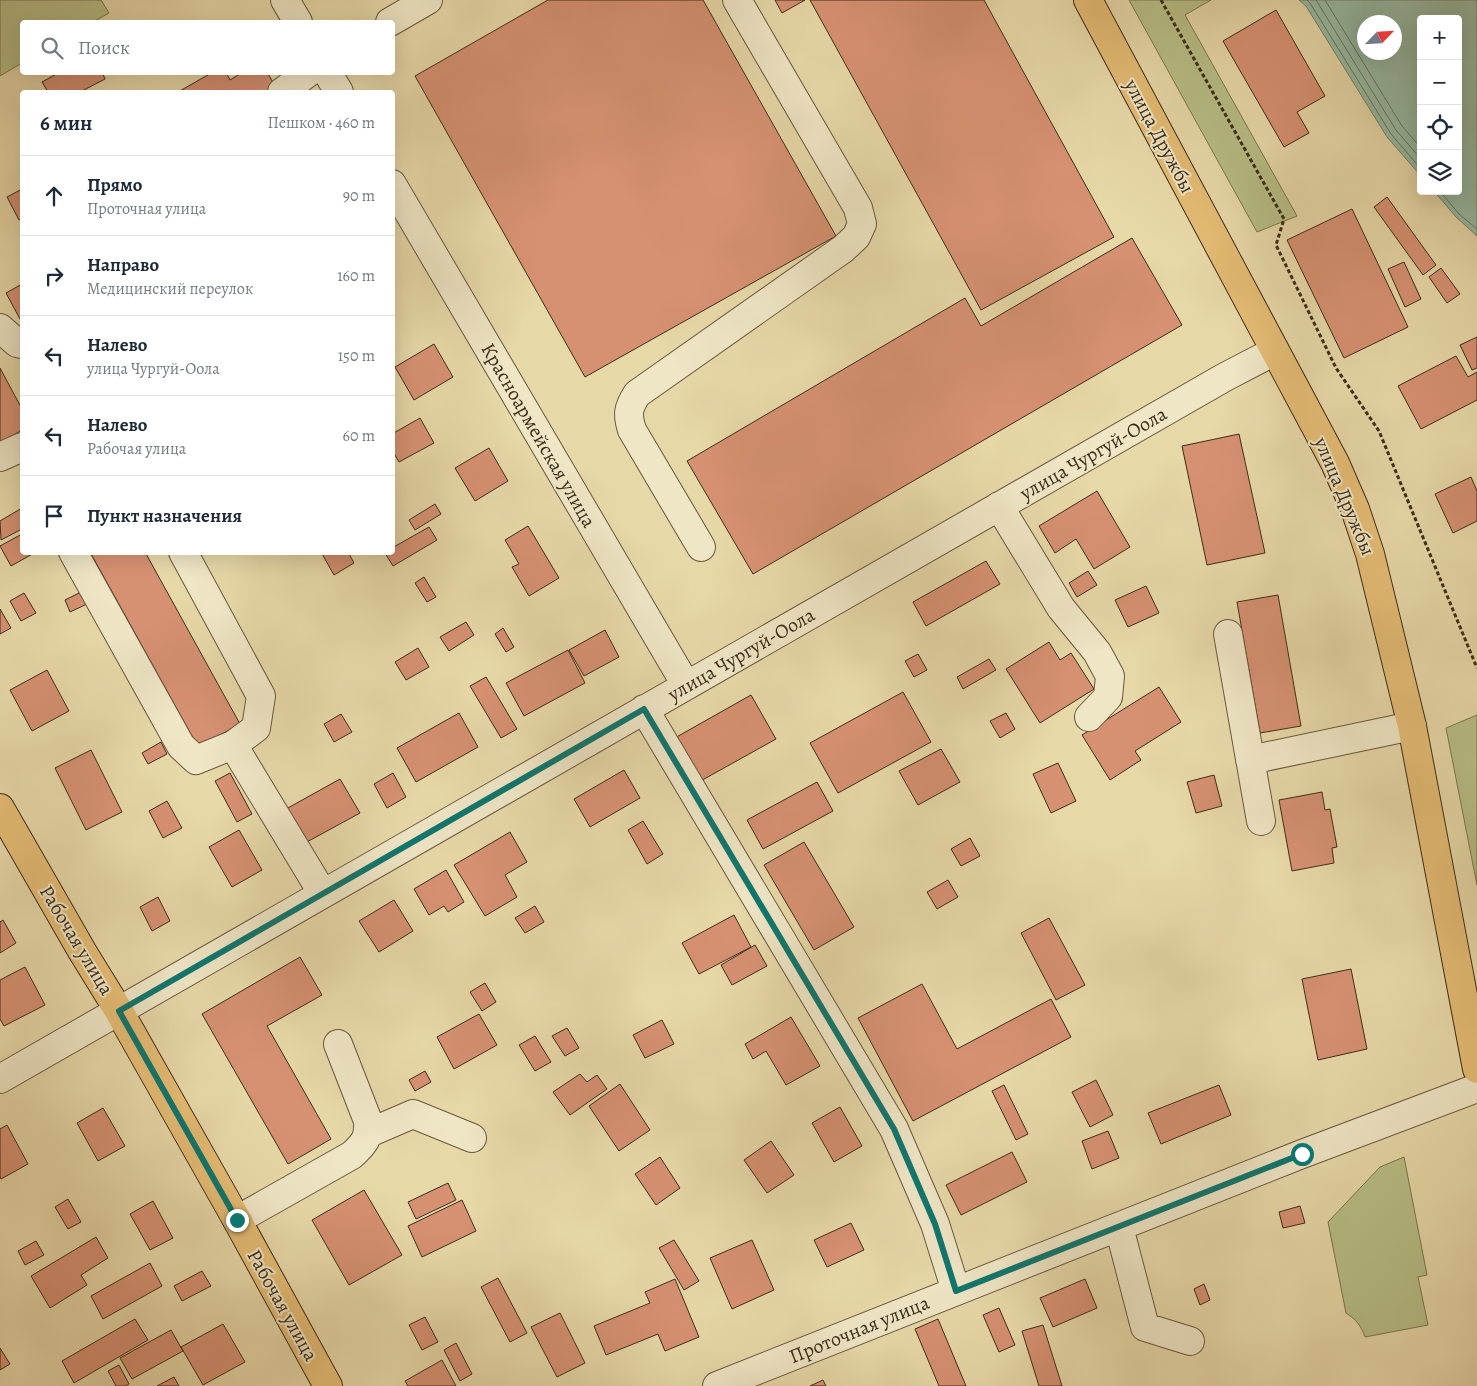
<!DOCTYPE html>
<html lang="ru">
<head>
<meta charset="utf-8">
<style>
  :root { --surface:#fff; --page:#f6f6f7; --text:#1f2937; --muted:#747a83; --line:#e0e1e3 }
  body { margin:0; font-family:Alegreya,serif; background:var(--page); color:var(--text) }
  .controls { position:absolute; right:15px; top:15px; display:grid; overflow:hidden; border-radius:5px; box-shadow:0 5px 20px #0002 }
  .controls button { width:45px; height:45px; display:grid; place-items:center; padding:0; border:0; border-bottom:1px solid var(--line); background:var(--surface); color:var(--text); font:25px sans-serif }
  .compass { position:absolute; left:1357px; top:15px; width:45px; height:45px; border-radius:50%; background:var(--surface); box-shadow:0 5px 20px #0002; rotate:65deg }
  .stop { position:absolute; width:15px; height:15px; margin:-11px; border:4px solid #0f766e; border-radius:50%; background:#fff }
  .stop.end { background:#0f766e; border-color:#fff; box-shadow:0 1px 5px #0008 }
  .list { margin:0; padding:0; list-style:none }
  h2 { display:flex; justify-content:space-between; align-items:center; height:65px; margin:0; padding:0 20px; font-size:21px }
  h2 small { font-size:16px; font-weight:400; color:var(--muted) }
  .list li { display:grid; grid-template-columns:32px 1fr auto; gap:15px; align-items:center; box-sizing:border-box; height:80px; padding:0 20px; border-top:1px solid var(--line) }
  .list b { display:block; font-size:19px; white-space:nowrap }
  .list p { margin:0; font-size:16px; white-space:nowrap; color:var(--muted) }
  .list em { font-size:16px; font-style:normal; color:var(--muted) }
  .icon { flex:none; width:28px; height:28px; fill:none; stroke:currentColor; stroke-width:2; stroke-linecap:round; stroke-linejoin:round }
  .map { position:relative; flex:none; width:1477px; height:1386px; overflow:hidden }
  .search { position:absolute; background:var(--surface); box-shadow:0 5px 20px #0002; left:20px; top:20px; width:375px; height:55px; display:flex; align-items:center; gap:12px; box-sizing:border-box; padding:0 18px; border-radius:5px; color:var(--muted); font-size:19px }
  .panel { position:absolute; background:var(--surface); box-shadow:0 5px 20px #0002; left:20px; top:90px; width:375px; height:465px; border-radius:5px }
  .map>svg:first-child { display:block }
</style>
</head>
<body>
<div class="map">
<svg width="1477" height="1386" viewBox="0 0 1477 1386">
  <rect width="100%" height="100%" fill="#e7d8a8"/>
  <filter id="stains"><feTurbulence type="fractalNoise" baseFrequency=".004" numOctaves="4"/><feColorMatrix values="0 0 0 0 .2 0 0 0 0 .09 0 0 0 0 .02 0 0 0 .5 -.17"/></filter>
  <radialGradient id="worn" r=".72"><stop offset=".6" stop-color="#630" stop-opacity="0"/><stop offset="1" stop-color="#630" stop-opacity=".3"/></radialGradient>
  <path fill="#b7be86" stroke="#7a764f" d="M 0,0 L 101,0 L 109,13 L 93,22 L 22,22 L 22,63 L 0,76 Z
    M 1129,0 L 1211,0 L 1185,15 L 1297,216 L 1257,232 Z
    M 1477,715 L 1477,885 L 1446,728 Z
    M 1404,1157 L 1427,1275 L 1418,1277 L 1428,1325 L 1365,1337 C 1361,1326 1357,1320 1346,1313 L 1328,1222 L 1380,1167 Z"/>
  <path fill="#97bba4" stroke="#73826c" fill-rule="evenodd" d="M 1299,0 L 1477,0 L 1477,236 L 1456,217 L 1434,191 L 1458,191 L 1458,19 L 1421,19 L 1421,176 L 1387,137 L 1306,6 ZM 1364,22 L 1394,22 L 1394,52 L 1364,52 Z"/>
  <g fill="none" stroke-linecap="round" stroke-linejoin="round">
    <path stroke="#6a745e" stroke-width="1" d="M 1307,0 L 1310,3 L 1391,134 L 1421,169
      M 1316,0 L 1396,130 L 1421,159
      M 1325,0 L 1402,126 L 1421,148
      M 1440,191 L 1459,214 L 1477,229"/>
  </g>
  <path fill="#d69172" stroke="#3c2d18" d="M 548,0 L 703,0 L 836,236 L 585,377 L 415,76 Z
    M 775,0 L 805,0 L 782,13 Z
    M 810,0 L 984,0 L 1114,237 L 981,310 Z
    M 1276,10 L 1325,96 L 1297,112 L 1309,133 L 1284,147 L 1223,41 Z
    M 60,72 L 102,72 L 105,79 L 80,92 L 48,92 L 42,82 Z
    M 213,72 L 226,72 L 230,80 L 243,72 L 267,72 L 276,88 L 268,92 L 178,92 Z
    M 22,189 L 22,218 L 19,220 L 7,197 Z
    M 1387,197 L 1436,265 L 1423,275 L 1374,207 Z
    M 1352,209 L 1408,327 L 1344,358 L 1287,240 Z
    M 1132,238 L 1182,325 L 753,574 L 687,461 L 965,298 L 981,326 Z
    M 1404,262 L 1421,299 L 1405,307 L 1388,269 Z
    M 1441,268 L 1460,294 L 1447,303 L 1429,277 Z
    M 22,284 L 22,318 L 20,319 L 6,293 Z
    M 1477,337 L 1477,368 L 1472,370 L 1460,345 Z
    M 434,344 L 453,377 L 414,400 L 395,367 Z
    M 1456,356 L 1468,377 L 1477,372 L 1477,400 L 1421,429 L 1398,386 Z
    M 0,368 L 22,409 L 22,430 L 0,443 Z
    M 420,418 L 434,443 L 399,462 L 392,450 L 392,434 Z
    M 1239,434 L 1265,553 L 1207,565 L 1182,446 Z
    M 489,448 L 508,481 L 475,501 L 455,468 Z
    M 1471,477 L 1477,491 L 1477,521 L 1453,533 L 1435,494 Z
    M 1097,491 L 1130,547 L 1094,569 L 1076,539 L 1055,553 L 1039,526 Z
    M 435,504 L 441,514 L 415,530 L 409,520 Z
    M 22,508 L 22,529 L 1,540 L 0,521 Z
    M 528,526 L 559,578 L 529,596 L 512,567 L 519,564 L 505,540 Z
    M 429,527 L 437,540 L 393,566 L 385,553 L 392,552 L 392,548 Z
    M 22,534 L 22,552 L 36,552 L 11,566 L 0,546 Z
    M 90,552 L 145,552 L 240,724 L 198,747 Z
    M 321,552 L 348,552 L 354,563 L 334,575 Z
    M 986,561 L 1000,584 L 926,626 L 913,602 Z
    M 1088,571 L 1097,585 L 1077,597 L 1069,583 Z
    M 424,577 L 436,597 L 427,602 L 415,583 Z
    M 1146,586 L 1159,613 L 1128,627 L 1115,600 Z
    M 81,592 L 87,604 L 70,612 L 65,600 Z
    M 24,593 L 36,613 L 21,621 L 10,601 Z
    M 1278,595 L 1301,726 L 1260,733 L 1237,602 Z
    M 0,609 L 11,628 L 0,634 Z
    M 466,622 L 474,635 L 449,651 L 440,637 Z
    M 503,628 L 514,647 L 506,652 L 495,634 Z
    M 605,630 L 619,657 L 584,676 L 569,650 Z
    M 1049,642 L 1060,660 L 1071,653 L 1094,689 L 1040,723 L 1006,669 Z
    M 418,648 L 429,667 L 406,680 L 395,662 Z
    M 568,650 L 585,683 L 524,716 L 506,683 Z
    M 918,654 L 927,670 L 914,677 L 905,661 Z
    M 989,659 L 996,670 L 963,689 L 957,677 Z
    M 47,670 L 69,711 L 32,731 L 10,690 Z
    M 486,677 L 517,729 L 501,738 L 470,686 Z
    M 1159,687 L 1181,722 L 1135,751 L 1141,760 L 1110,780 L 1082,735 Z
    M 903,692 L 931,742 L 838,793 L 810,743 Z
    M 751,695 L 776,739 L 697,783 L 673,739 Z
    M 459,713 L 478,747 L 416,782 L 397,748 Z
    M 1006,713 L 1015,729 L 1000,738 L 990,721 Z
    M 341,714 L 352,732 L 334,742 L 324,724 Z
    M 161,742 L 167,754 L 148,764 L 142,753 Z
    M 941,749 L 960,782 L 918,805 L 899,771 Z
    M 91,750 L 122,812 L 86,830 L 55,768 Z
    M 1058,763 L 1076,801 L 1051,813 L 1033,774 Z
    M 624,770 L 640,798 L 590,827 L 574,799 Z
    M 230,773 L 252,814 L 237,822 L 215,781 Z
    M 393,773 L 406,797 L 387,808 L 374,784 Z
    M 1214,775 L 1222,806 L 1196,813 L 1187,782 Z
    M 340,779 L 360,813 L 305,843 L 286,809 Z
    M 817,782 L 833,811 L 763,849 L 747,820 Z
    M 1322,792 L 1325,810 L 1330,809 L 1337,847 L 1332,848 L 1334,863 L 1292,871 L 1279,800 Z
    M 167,801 L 182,828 L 163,838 L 149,811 Z
    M 643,821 L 663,854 L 647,864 L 628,830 Z
    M 239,830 L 262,870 L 232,887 L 209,847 Z
    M 510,832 L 527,862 L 505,875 L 517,897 L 485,916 L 454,865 Z
    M 970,838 L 980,856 L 961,866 L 951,849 Z
    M 804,842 L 854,927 L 814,950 L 764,865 Z
    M 446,870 L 464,902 L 448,912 L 444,906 L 429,915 L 414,889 Z
    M 948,880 L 958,897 L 937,909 L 927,892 Z
    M 158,897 L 170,921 L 152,931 L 140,907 Z
    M 394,900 L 413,931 L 379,952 L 359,921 Z
    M 535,906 L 544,922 L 525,933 L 515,918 Z
    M 734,915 L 751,947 L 699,974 L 682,943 Z
    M 1049,918 L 1085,985 L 1056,1000 L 1021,933 Z
    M 3,920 L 16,943 L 0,953 L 0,922 Z
    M 755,945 L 767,966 L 732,985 L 721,965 Z
    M 300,957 L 322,995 L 267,1026 L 331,1139 L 288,1164 L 202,1014 Z
    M 25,967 L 45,1005 L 4,1026 L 0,1019 L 0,980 Z
    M 1351,969 L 1367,1049 L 1318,1060 L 1302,979 Z
    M 485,983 L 496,1002 L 482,1011 L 470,992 Z
    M 922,984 L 957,1049 L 1051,999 L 1071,1037 L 913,1121 L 858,1018 Z
    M 479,1014 L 497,1045 L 454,1069 L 437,1037 Z
    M 791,1017 L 820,1066 L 786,1085 L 766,1051 L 753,1059 L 745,1044 Z
    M 662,1020 L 674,1044 L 645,1058 L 633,1035 Z
    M 567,1028 L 579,1048 L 565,1056 L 552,1036 Z
    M 535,1036 L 551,1062 L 535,1071 L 519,1045 Z
    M 425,1071 L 431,1082 L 415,1091 L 409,1080 Z
    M 580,1074 L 587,1082 L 597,1075 L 607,1089 L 570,1115 L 553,1092 Z
    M 1096,1080 L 1113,1115 L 1090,1127 L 1072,1092 Z
    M 620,1084 L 650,1130 L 619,1151 L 589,1106 Z
    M 1004,1085 L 1028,1134 L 1016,1140 L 992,1091 Z
    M 1219,1085 L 1231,1115 L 1161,1144 L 1148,1113 Z
    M 840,1107 L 862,1146 L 834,1162 L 812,1123 Z
    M 103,1108 L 125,1146 L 98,1161 L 77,1123 Z
    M 7,1125 L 28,1164 L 1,1179 L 0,1176 L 0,1129 Z
    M 1108,1131 L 1119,1158 L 1092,1169 L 1082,1141 Z
    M 771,1141 L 794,1175 L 767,1193 L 744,1160 Z
    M 1012,1152 L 1027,1182 L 961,1215 L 946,1185 Z
    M 660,1157 L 680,1188 L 656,1205 L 635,1174 Z
    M 448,1183 L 456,1200 L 416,1219 L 408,1202 Z
    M 364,1190 L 402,1255 L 349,1285 L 312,1220 Z
    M 68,1199 L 81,1222 L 68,1229 L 55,1207 Z
    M 462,1200 L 476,1231 L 422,1257 L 408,1226 Z
    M 153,1201 L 173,1238 L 150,1250 L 130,1214 Z
    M 1300,1206 L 1305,1223 L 1283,1228 L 1279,1212 Z
    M 851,1223 L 864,1250 L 827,1267 L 814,1240 Z
    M 96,1237 L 108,1258 L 81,1275 L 87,1285 L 50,1308 L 31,1276 Z
    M 674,1240 L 699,1281 L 684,1290 L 659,1248 Z
    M 752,1240 L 774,1290 L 732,1309 L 710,1258 Z
    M 36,1241 L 44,1255 L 25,1265 L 18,1251 Z
    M 150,1263 L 162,1286 L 103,1319 L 91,1296 Z
    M 202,1271 L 211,1286 L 182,1301 L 174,1286 Z
    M 498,1278 L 527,1333 L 510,1342 L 481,1287 Z
    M 675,1279 L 699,1337 L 665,1351 L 658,1334 L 606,1355 L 594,1326 L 650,1303 L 645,1292 Z
    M 1085,1279 L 1097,1308 L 1053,1327 L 1040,1298 Z
    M 1204,1284 L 1210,1300 L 1200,1305 L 1194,1289 Z
    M 999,1308 L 1015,1345 L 999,1352 L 983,1315 Z
    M 560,1313 L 585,1363 L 557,1377 L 531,1327 Z
    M 425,1317 L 438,1342 L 422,1350 L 409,1325 Z
    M 135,1319 L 148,1340 L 74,1383 L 62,1361 Z
    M 938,1319 L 966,1386 L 939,1386 L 915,1329 Z
    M 223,1324 L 245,1362 L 203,1385 L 181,1347 Z
    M 1043,1325 L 1062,1386 L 1039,1386 L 1022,1331 Z
    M 171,1330 L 183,1351 L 132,1379 L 120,1358 Z
    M 456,1343 L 472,1374 L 460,1381 L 444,1350 Z
    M 0,1348 L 10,1364 L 0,1370 Z
    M 442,1360 L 456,1386 L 408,1386 L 405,1381 Z
    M 119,1365 L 129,1384 L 125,1386 L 116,1386 L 108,1371 Z
    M 174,1377 L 179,1386 L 157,1386 Z
    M 823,1380 L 826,1386 L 810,1386 Z"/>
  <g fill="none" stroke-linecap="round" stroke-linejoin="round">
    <defs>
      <path id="minor" d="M 285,0 L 298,22
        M 390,22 L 428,0
        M 327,72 L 339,92
        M 282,92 L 309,72
        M 392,184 L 686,685
        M 0,328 L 17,343 L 22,344
        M 0,457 L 22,447
        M 999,506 L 1061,608 L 1097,652 L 1110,676 L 1108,697 L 1089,717
        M 701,547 L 632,430 C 627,414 628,408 637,394 L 843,249 L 856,237 L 862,224 L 858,208 L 737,0
        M 73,552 L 181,746 L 196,760 L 233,745
        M 183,552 L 261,696 L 256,728 L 233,745 L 323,894
        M 1228,634 L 1261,821
        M 644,709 L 894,1129 L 935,1224 L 956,1291
        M 1250,760 L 1412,726
        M 0,1079 L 1225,377 L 1275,351
        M 369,1133 L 413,1114 L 472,1138
        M 237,1220 L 352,1155 C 365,1143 369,1138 368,1121 L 338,1044
        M 1119,1227 L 1145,1327 L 1190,1341
        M 717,1386 L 1302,1154 L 1477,1088"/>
      <path id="major" d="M 1088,0 L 1335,463 L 1355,509 L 1370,554 L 1412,726 L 1477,1069
        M 0,808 L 82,951 L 119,1011 L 237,1220 L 328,1386"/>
    </defs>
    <use href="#minor" stroke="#67583c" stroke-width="30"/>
    <use href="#major" stroke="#3c2d18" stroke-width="30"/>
    <path stroke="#3c2d18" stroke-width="3" stroke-dasharray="4 2.5" stroke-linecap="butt" d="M 1161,0 L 1284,219 L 1276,245 L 1336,368 L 1379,431 L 1477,668"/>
    <use href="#minor" stroke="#efe6c6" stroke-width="28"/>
    <use href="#major" stroke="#e4bc74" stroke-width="28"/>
  </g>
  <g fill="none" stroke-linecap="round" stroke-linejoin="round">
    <path stroke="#0f766e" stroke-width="6" d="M 237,1220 L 119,1011 L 644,709 L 894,1129 L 935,1224 L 956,1291 L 1302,1154"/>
  </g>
  <g text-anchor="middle" stroke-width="4" stroke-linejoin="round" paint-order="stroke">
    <g font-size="20" fill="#3c2d18" stroke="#efe6c6">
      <text transform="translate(1160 136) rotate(62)" y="7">улица Дружбы</text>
      <text transform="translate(539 435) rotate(60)" y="7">Красноармейская улица</text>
      <text transform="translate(1093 453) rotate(-30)" y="7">улица Чургуй-Оола</text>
      <text transform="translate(1345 496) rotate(67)" y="7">улица Дружбы</text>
      <text transform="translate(741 654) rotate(-30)" y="7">улица Чургуй-Оола</text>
      <text transform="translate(77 940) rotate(59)" y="7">Рабочая улица</text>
      <text transform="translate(283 1305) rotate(61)" y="7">Рабочая улица</text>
      <text transform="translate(859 1329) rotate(-22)" y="7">Проточная улица</text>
    </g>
  </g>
  <rect width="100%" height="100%" filter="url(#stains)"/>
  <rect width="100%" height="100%" fill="url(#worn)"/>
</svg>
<div class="controls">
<button>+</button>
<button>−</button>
<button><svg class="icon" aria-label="locate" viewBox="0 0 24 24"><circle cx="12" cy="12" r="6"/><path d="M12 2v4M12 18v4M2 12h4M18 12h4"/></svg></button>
<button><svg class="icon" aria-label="layers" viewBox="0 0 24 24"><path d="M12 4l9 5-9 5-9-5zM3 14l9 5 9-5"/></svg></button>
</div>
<svg class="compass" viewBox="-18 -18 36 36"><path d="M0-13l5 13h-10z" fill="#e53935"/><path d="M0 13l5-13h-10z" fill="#747a83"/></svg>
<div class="stop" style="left:1302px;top:1154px"></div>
<div class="stop end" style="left:237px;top:1220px"></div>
<div class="search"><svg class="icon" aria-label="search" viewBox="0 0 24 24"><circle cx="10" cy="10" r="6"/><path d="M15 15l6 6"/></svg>Поиск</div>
<section class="panel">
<h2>6 мин<small>Пешком · 460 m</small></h2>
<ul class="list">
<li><svg class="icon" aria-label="ahead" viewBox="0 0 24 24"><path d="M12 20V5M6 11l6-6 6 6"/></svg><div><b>Прямо</b><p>Проточная улица</p></div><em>90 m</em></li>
<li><svg class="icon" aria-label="right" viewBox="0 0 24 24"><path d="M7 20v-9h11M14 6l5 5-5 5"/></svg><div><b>Направо</b><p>Медицинский переулок</p></div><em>160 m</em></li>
<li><svg class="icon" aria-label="left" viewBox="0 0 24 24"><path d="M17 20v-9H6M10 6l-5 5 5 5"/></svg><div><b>Налево</b><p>улица Чургуй-Оола</p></div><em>150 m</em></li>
<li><svg class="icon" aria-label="left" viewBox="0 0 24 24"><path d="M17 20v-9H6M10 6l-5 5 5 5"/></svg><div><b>Налево</b><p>Рабочая улица</p></div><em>60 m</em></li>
<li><svg class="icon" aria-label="arrive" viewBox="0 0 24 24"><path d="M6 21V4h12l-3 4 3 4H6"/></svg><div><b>Пункт назначения</b></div></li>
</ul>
</section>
</div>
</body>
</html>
